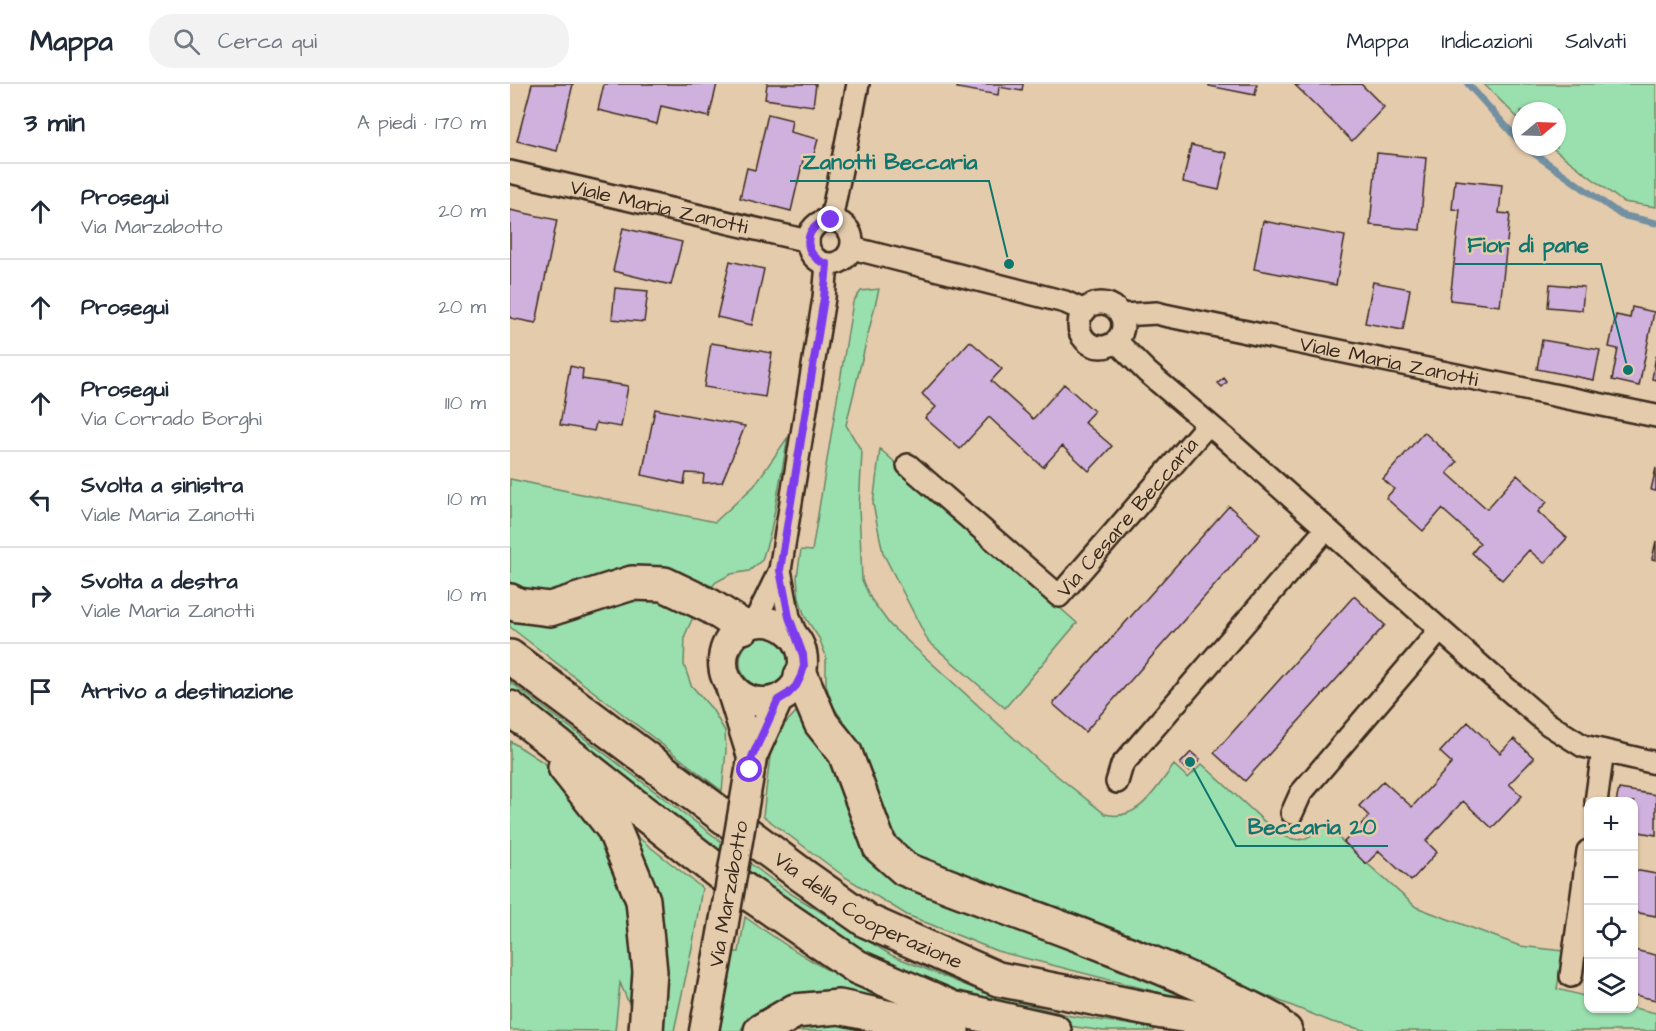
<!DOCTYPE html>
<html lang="it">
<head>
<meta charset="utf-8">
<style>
  :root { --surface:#fff; --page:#f2f2f3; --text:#1f2937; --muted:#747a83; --line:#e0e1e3 }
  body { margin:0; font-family:"Architects Daughter",sans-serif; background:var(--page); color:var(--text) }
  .controls { position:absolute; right:18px; bottom:18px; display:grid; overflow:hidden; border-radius:12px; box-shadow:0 2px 4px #0004 }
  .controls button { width:54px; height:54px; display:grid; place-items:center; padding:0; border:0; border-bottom:2px solid var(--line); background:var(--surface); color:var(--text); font:30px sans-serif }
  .compass { position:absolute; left:1002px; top:18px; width:54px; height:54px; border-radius:50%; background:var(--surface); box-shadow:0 2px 4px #0004; rotate:71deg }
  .stop { position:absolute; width:18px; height:18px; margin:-14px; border:4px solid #7c3aed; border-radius:50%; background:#fff }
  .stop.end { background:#7c3aed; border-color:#fff; box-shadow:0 2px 6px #0008 }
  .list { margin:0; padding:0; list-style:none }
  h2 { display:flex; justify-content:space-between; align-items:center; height:78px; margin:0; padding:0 24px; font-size:26px }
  h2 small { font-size:20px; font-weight:400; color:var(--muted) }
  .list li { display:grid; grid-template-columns:39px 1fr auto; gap:18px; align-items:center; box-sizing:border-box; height:96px; padding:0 24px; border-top:2px solid var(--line) }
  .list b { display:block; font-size:22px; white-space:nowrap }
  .list p { margin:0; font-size:20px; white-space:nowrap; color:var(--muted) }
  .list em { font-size:20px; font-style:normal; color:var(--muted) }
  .icon { flex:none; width:33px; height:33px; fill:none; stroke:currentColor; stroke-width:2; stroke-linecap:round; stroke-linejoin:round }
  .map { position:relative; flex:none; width:1146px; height:947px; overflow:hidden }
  header { display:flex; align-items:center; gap:36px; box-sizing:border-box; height:84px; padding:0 30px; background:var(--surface); border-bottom:2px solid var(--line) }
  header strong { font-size:28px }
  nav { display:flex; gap:33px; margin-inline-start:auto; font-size:21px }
  .search { width:420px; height:54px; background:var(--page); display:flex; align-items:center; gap:15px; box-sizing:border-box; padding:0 21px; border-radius:24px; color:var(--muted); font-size:22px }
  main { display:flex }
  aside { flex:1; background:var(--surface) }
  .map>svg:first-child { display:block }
</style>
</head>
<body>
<header>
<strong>Mappa</strong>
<div class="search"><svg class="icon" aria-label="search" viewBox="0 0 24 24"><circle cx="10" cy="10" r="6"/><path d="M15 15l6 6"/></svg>Cerca qui</div>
<nav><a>Mappa</a><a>Indicazioni</a><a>Salvati</a></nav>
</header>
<main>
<aside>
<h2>3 min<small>A piedi · 170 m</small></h2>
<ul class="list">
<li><svg class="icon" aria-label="ahead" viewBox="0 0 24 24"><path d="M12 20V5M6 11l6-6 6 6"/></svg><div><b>Prosegui</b><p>Via Marzabotto</p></div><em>20 m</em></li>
<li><svg class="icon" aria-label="ahead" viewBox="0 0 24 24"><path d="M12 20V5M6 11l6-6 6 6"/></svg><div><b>Prosegui</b></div><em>20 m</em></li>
<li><svg class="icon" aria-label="ahead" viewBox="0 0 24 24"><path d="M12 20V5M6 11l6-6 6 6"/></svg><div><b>Prosegui</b><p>Via Corrado Borghi</p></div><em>110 m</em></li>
<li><svg class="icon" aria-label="left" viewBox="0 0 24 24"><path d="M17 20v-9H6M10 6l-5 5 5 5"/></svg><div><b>Svolta a sinistra</b><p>Viale Maria Zanotti</p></div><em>10 m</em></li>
<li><svg class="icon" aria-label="right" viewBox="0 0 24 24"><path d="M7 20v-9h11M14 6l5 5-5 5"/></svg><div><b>Svolta a destra</b><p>Viale Maria Zanotti</p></div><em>10 m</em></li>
<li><svg class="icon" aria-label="arrive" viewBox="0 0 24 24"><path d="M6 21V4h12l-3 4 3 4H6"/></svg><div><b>Arrivo a destinazione</b></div></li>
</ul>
</aside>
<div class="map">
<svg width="1146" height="947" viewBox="0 0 1146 947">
  <rect width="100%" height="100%" fill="#e4cbac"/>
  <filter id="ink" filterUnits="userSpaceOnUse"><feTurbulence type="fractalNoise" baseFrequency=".0167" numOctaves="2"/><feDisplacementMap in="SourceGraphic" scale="12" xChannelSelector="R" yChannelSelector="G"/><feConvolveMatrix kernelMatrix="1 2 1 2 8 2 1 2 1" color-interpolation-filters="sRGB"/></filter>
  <g filter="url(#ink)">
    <path fill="#99e0ae" stroke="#6a8566" stroke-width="1.5" d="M 974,0 L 1146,0 L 1146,123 L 1113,118 L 1041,63 L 1047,63 L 1047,27 L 1011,27 L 1011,37 Z
      M 369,205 L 336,341 L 352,368 L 349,422 L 352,496 L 361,515 L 380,541 L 530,678 L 595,730 C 628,739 646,704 664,681 L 678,694 L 692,680 L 768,750 C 792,760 795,757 814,741 L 906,823 L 1010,862 L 1053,867 L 1047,905 L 1078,913 L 1078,924 L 1124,924 L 1146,929 L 1146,947 L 858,947 L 822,938 L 402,769 L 382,748 L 361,687 L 349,659 L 322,621 L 316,600 L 316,572 L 309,554 L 295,533 L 289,514 L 287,493 L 291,466 L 302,467 L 343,218 L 351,207 Z
      M 278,353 L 261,447 L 252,476 L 239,487 L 221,490 L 206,498 L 197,508 L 168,488 L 148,482 L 43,508 L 18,508 L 0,499 L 0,395 L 205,438 L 244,402 Z
      M 370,365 L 567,539 L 495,624 L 418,557 L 373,469 L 363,420 Z
      M 139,513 L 185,529 L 175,551 L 174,581 L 181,601 L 202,625 L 215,647 L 216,667 L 212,707 L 0,543 L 0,534 L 11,538 L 30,541 L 55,539 L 120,514 Z
      M230 578a25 25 0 1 1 50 0a25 25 0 1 1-50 0Z
      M 0,598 L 278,808 L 381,871 L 475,909 L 561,932 L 645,944 L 644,947 L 594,947 L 559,942 L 471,918 L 377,880 L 272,816 L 0,611 Z
      M 288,626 L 325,679 L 391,798 L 690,919 L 487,867 L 397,831 L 335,793 L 253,732 L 260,672 L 270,645 Z
      M 0,657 L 33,678 L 89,747 L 120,819 L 127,885 L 124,931 L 110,899 L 105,947 L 0,946 Z
      M 120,747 L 192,804 L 183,859 L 164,947 L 148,947 C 152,906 160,862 150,821 C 144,795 131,771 120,747 Z
      M 235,833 C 282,867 326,893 378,918 C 331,909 292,898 250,928 C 242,934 235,938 230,947 L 209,947 L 223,868 L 229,868 Z
      M 326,938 L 366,947 L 278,947 L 290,941 Z"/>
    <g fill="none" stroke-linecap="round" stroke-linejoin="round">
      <path stroke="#7390a2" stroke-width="7" d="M 958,0 L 1011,59
        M 1015,63 L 1111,131 L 1146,139"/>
    </g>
    <path fill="#d0b1de" stroke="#3b2a1e" stroke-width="1.5" d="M 22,0 L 63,0 L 47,67 L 7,57 Z
      M 94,0 L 207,0 L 199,33 L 151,22 L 147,40 L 88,26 Z
      M 257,0 L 306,0 L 303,22 L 255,15 Z
      M 448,0 L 513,0 L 512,7 L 489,3 L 488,11 L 447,4 Z
      M 699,0 L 747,0 L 745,11 L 699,2 Z
      M 851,0 L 874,23 L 842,57 L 785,1 Z
      M 258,30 L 282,36 L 280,48 L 308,55 L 303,74 L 294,72 L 281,127 L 230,114 L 237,84 L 245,86 Z
      M 681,61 L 717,69 L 709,106 L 673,98 Z
      M 867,69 L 916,74 L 910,146 L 860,141 Z
      M 945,96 L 992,101 L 989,129 L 1000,130 L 990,222 L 940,216 L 950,126 L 942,125 Z
      M 0,126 L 47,136 L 26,239 L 0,234 Z
      M 753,137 L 835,152 L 826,201 L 744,185 Z
      M 113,144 L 172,158 L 161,201 L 103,187 Z
      M 220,177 L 254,185 L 242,241 L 207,233 Z
      M 863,198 L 900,205 L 893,246 L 855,239 Z
      M 1040,200 L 1074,203 L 1072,226 L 1038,223 Z
      M 105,204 L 138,207 L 134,238 L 102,235 Z
      M 1122,223 L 1144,228 L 1129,302 L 1102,296 L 1108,265 L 1099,263 L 1106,231 L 1120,234 Z
      M 1032,256 L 1090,266 L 1084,296 L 1027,285 Z
      M 460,257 L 492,285 L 481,297 L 523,335 L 554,300 L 584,327 L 574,338 L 602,362 L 579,387 L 552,362 L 533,383 L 479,333 L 450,365 L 415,334 L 426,323 L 412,310 Z
      M 201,259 L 262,269 L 255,313 L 194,303 Z
      M 1146,272 L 1146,296 L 1142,295 Z
      M 60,282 L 73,285 L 72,295 L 118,302 L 111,343 L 86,339 L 84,347 L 50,341 Z
      M 714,294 L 717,298 L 712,303 L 708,299 Z
      M 145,325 L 235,342 L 212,398 L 193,399 L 194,390 L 176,389 L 174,400 L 132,391 Z
      M 914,348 L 947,378 L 937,389 L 977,425 L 1007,391 L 1037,418 L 1028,428 L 1057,454 L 1034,479 L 1019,466 L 992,496 L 962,469 L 970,459 L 932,425 L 913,447 L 876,414 L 884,405 L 873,395 Z
      M 1146,384 L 1146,407 L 1141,406 Z
      M 719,422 L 750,450 L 575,648 L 543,620 Z
      M 1146,457 L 1146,476 L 1142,475 Z
      M 844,512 L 875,541 L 735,697 L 704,669 Z
      M 958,638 L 990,669 L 1004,655 L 1024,674 L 999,700 L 1012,712 L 982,744 L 953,717 L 916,757 L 927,768 L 901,797 L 869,767 L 856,780 L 834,758 L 859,732 L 849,722 L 873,697 L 902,723 L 942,679 L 930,668 Z
      M 681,668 L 690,676 L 679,687 L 670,680 Z
      M 1109,705 L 1146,711 L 1146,751 L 1124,747 L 1124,718 L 1106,718 Z
      M 1124,786 L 1146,790 L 1146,832 L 1124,828 Z
      M 1124,866 L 1146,871 L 1146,916 L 1124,911 Z"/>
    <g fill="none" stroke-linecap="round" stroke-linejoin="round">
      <defs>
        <g id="street">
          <path id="s1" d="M 0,88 L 298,157"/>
          <circle cx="320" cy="158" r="22"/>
          <path d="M 321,136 L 348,0"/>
          <path d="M 342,164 L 555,218 L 575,227"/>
          <circle cx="591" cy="241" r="22"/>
          <path id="s2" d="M 612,231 L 647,229 L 654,231 L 1146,332"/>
          <path d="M 607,258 L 637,288 L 716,355 L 981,591 L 1038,640 L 1073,662 L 1146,679"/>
          <path id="s3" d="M 398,381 L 549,512 L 698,340"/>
          <path d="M 270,486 L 279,533 L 290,561"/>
          <path d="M 244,539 L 270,486 L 314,214 L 317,180"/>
          <path d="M 607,698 L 612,681 L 816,445"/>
          <path d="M 1086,718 L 1093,667"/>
          <path d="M 782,729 L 791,709 L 930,546"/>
          <path d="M 1061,892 L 1078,767"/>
        </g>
        <path id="secondary" d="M213 578a40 40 0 1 1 80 0a40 40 0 1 1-80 0Z
          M 219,599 L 242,673
          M 241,681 L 242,673 L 268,616
          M 194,947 L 212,850"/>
        <g id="highway">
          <path d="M 0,517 L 8,521 L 40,525 L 122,499 L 154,500 L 200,522 L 233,543"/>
          <path id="s4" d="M 0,573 L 292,791 L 357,837 L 488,895 L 653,928 L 775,947"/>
          <path d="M 291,592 L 311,639 L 335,669 L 370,763 L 395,785 C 519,835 648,873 764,937"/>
          <path d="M 0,624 L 215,793 L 347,883 L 442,924 L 544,947"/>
          <path d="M 55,683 L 104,745 L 133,816 L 140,888 L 136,947"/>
          <path d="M 251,947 L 285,927 L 329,923 L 442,947"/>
        </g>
      </defs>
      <use href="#street" stroke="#3b2a1e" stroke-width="26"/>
      <use href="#secondary" stroke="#3b2a1e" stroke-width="33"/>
      <use href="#highway" stroke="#3b2a1e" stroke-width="38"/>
      <use href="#street" stroke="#e4cbac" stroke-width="21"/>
      <use href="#secondary" stroke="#e4cbac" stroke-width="28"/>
      <use href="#highway" stroke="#e4cbac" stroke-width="33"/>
      <defs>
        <path id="secondary-bridge" d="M 212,850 L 240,686"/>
      </defs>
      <use href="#secondary-bridge" stroke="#3b2a1e" stroke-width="33" stroke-linecap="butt"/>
      <use href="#secondary-bridge" stroke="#e4cbac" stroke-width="28"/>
    </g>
  </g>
  <g fill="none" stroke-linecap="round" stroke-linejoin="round" filter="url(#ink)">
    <path stroke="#7c3aed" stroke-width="8" d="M 240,686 L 242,673 L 268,616 L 278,610 L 286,602 L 291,592 L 294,582 L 293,571 L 279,533 L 270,486 L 314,214 L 317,180 C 290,172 293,139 321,136"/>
  </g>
  <g text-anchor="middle" stroke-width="5" stroke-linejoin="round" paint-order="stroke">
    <g font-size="21" fill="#3b2a1e" stroke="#e4cbac">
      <text dy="7" stroke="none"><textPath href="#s1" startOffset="153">Viale Maria Zanotti</textPath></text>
      <text dy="7" stroke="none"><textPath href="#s2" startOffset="272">Viale Maria Zanotti</textPath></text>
      <text dy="7" stroke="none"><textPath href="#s3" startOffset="304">Via Cesare Beccaria</textPath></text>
      <text transform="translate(218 810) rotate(-80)" y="7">Via Marzabotto</text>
      <text dy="7" stroke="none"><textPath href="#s4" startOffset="440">Via della Cooperazione</textPath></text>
    </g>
  </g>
  <path fill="none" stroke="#0f766e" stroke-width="2" d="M499 180L479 97H280M1118 286L1091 180H945M680 678L726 762H878"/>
  <g fill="#0f766e" stroke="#e4cbac" stroke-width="2">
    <circle cx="499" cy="180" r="6"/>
    <circle cx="1118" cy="286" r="6"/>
    <circle cx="680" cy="678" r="6"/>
  </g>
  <g font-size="22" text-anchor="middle" font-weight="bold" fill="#0f766e" stroke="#e4cbac" stroke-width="5" stroke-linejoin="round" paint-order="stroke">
    <text x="380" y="85">Zanotti Beccaria</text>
    <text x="1018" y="168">Fior di pane</text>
    <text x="802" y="750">Beccaria 20</text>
  </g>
</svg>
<div class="controls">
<button>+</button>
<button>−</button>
<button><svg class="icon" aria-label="locate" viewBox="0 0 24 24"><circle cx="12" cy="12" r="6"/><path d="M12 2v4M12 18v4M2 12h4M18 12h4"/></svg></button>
<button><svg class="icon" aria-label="layers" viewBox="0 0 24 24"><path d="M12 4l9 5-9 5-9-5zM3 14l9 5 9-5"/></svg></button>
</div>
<svg class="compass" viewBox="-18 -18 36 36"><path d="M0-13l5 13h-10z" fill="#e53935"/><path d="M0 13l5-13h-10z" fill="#747a83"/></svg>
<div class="stop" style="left:240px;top:686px"></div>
<div class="stop end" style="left:321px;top:136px"></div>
</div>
</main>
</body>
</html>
